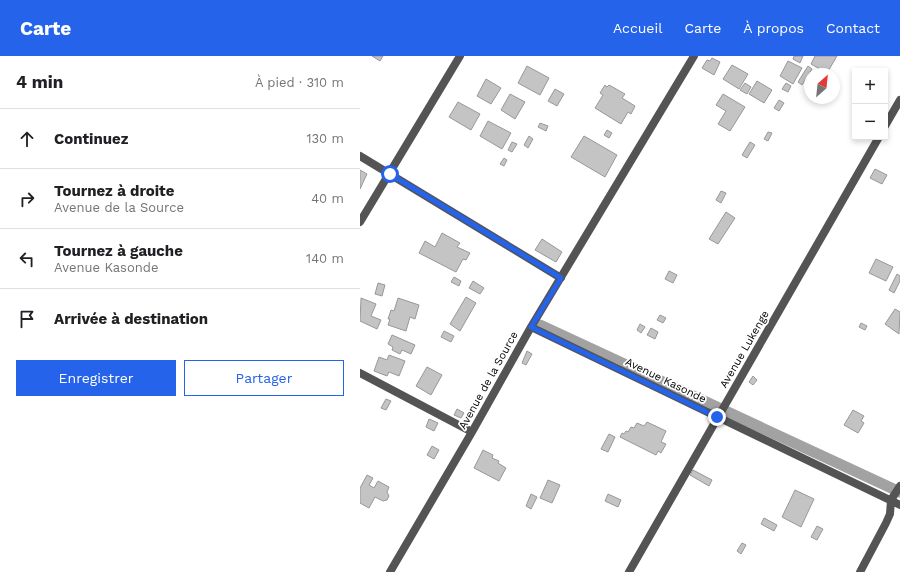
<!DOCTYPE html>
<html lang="fr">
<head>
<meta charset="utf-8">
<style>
  :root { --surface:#fff; --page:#f2f2f2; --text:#202124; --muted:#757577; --line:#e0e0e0; --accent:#2563eb }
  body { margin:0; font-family:"Work Sans",sans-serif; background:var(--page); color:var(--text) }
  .controls { position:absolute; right:12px; top:12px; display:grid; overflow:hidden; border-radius:0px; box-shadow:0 2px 6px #0003 }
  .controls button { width:36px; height:36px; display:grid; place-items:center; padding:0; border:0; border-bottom:1px solid var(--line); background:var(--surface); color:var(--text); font:20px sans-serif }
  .compass { position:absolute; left:444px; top:12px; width:36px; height:36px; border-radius:50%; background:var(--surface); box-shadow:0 2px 6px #0003; rotate:27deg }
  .stop { position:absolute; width:12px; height:12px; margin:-9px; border:3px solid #2563eb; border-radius:50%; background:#fff }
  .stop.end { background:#2563eb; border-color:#fff; box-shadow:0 1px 4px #0008 }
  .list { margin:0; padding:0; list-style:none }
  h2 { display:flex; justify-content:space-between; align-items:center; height:52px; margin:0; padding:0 16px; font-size:17px }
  h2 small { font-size:13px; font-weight:400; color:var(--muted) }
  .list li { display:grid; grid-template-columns:26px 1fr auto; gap:12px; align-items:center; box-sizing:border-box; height:60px; padding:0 16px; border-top:1px solid var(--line) }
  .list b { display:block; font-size:15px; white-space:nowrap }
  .list p { margin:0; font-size:13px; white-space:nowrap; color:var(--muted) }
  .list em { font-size:13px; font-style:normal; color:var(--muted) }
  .actions { display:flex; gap:8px; padding:12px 16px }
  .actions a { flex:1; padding:9px 0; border:1px solid var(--accent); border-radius:0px; text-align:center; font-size:14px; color:var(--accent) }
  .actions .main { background:var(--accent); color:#fff }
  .icon { flex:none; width:22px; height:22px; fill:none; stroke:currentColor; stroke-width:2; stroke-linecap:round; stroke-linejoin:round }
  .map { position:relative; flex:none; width:540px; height:516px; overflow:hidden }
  header { display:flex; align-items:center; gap:24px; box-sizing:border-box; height:56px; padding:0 20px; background:var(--accent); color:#fff }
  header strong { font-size:19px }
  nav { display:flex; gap:22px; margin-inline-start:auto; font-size:14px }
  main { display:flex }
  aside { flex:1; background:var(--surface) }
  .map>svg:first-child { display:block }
</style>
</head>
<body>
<header>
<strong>Carte</strong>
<nav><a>Accueil</a><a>Carte</a><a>À propos</a><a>Contact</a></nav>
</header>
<main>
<aside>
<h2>4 min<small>À pied · 310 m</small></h2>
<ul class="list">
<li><svg class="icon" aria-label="ahead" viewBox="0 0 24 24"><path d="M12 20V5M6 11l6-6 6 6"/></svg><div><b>Continuez</b></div><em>130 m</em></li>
<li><svg class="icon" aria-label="right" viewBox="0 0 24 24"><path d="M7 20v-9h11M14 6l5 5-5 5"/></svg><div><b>Tournez à droite</b><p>Avenue de la Source</p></div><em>40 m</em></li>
<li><svg class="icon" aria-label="left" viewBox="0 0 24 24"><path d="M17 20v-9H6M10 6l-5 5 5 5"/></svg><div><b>Tournez à gauche</b><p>Avenue Kasonde</p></div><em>140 m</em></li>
<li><svg class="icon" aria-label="arrive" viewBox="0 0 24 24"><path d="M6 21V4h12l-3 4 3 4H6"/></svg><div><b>Arrivée à destination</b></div></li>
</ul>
<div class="actions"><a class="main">Enregistrer</a><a>Partager</a></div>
</aside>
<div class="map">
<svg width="540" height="516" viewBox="0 0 540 516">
  <rect width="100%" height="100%" fill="#fff"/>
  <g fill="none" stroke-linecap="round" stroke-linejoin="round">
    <path stroke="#a2a2a2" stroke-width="11" d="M 180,269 L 540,436"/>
  </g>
  <path fill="#c4c4c4" stroke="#989898" d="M 12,0 L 23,0 L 20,5 Z
    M 434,0 L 443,0 L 440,7 L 433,3 Z
    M 455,0 L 477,0 L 467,17 L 451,8 Z
    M 352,2 L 360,6 L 354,19 L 342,12 L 347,4 L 350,5 Z
    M 428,5 L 442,12 L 433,28 L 420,20 Z
    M 372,9 L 388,18 L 379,33 L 363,23 Z
    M 167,10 L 189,22 L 180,39 L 158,27 Z
    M 448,10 L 452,13 L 442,29 L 438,26 Z
    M 126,23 L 141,32 L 131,48 L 117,40 Z
    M 397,25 L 412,34 L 404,47 L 389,38 Z
    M 385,27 L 391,31 L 387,38 L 380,34 Z
    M 426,27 L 431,30 L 428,36 L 422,33 Z
    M 245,29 L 247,31 L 249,29 L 265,38 L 262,42 L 275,50 L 271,58 L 268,56 L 261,68 L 235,52 L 243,39 L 240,37 Z
    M 195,33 L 204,38 L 197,50 L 188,45 Z
    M 150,38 L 165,46 L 155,63 L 141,54 Z
    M 363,38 L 385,51 L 370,75 L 358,68 L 366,55 L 356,49 Z
    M 419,44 L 424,47 L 419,55 L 414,52 Z
    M 98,46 L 120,58 L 111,74 L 89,61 Z
    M 128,65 L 151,77 L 142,93 L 120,80 Z
    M 180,67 L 188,70 L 186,75 L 178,71 Z
    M 247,74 L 252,77 L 249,82 L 244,79 Z
    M 408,76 L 412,77 L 408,85 L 404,83 Z
    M 169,80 L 173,83 L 168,92 L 164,89 Z
    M 224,80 L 257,99 L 245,121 L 211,101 Z
    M 152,86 L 157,88 L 152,96 L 148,94 Z
    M 390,86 L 395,89 L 387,102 L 382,99 Z
    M 144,102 L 147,104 L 144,110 L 140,108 Z
    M 515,113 L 527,119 L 522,128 L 510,122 Z
    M 0,114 L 7,118 L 0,133 Z
    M 361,135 L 366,137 L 361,147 L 356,144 Z
    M 366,156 L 375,162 L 358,188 L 349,183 Z
    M 82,177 L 100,187 L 97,191 L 110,197 L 106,204 L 103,203 L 96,216 L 59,197 L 65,185 L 75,191 Z
    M 182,183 L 202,196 L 196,206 L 175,194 Z
    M 516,203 L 533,211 L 526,225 L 509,217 Z
    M 309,215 L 317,219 L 313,227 L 305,223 Z
    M 537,218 L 540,220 L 540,225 L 534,237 L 529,234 Z
    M 94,221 L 101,225 L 99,230 L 91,226 Z
    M 113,225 L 124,232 L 120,238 L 109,232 Z
    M 18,227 L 25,229 L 22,240 L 15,238 Z
    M 106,241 L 116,247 L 100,275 L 90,268 Z
    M 1,242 L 16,248 L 11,260 L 21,264 L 17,273 L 0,265 Z
    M 38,242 L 59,249 L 55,263 L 50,261 L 46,275 L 28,269 L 30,263 L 28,263 L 31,254 L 34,255 Z
    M 535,253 L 540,256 L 539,278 L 525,268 Z
    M 300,259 L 306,262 L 303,267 L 297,264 Z
    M 501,267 L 507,270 L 505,274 L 499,271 Z
    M 280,268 L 285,271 L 281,277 L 277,274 Z
    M 291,272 L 298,276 L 295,283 L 287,279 Z
    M 84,275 L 94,280 L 91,286 L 81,281 Z
    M 32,279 L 55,289 L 51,298 L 42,294 L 40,298 L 32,294 L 33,291 L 28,288 Z
    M 167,295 L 172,298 L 166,309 L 162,307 Z
    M 29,299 L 45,305 L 39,320 L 29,316 L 27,320 L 14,315 L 19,301 L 27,304 Z
    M 67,311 L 82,319 L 71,339 L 56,330 Z
    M 393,320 L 397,324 L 393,329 L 389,326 Z
    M 26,343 L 31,345 L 26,354 L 21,352 Z
    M 97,353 L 104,357 L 101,362 L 94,359 Z
    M 493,354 L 504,360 L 501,365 L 504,367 L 498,377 L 484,369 Z
    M 69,363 L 78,367 L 74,375 L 66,371 Z
    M 287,366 L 306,375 L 301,386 L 306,388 L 301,397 L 298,395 L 296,399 L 260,381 L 262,377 L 264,378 L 266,375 L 268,376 L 271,371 L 274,372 L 277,367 L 284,370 Z
    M 249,378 L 255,381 L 248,396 L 241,393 Z
    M 72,390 L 79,394 L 74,403 L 67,399 Z
    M 123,394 L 133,399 L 132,402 L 139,405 L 138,407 L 146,412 L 139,425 L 114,412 Z
    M 333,414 L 352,424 L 349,430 L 330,419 Z
    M 7,419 L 13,422 L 9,429 L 14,432 L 18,425 L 29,431 L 27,436 L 29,440 L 27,444 L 23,445 L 15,441 L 9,452 L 0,447 L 0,432 Z
    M 188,424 L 200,429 L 192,447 L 180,442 Z
    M 435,434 L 454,443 L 441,471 L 422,461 Z
    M 171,438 L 177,441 L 171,453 L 166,450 Z
    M 248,438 L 261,444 L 258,451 L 245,445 Z
    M 404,462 L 417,469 L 414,475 L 401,468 Z
    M 457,470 L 463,473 L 457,484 L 451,481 Z
    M 382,487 L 386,489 L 381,498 L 377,495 Z"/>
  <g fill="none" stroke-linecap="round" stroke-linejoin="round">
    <path stroke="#545454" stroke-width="8" d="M 525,70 L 540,44
      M 0,100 L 201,222
      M 0,166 L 100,0
      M 171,271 L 540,449
      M 0,317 L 112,376
      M 30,516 L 112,376 L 171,271 L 334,0
      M 269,516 L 519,81
      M 500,516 L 526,467 L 530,458 L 531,444 L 540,430"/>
  </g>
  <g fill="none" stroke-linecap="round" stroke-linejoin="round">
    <path stroke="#2563eb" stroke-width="5" d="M 30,118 L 201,222 L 171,271 L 357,361"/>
  </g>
  <g text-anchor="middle" stroke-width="3.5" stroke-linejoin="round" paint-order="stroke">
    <g font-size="11" fill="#000" stroke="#fff">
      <text transform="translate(384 293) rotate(-60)" y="4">Avenue Lukenge</text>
      <text transform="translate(128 324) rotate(-61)" y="4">Avenue de la Source</text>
      <text transform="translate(306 324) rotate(26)" y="4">Avenue Kasonde</text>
    </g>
  </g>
</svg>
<div class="controls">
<button>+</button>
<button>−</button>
</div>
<svg class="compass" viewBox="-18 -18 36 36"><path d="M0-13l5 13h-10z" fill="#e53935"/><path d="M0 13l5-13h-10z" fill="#757577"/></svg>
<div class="stop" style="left:30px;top:118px"></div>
<div class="stop end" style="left:357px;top:361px"></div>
</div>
</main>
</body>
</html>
